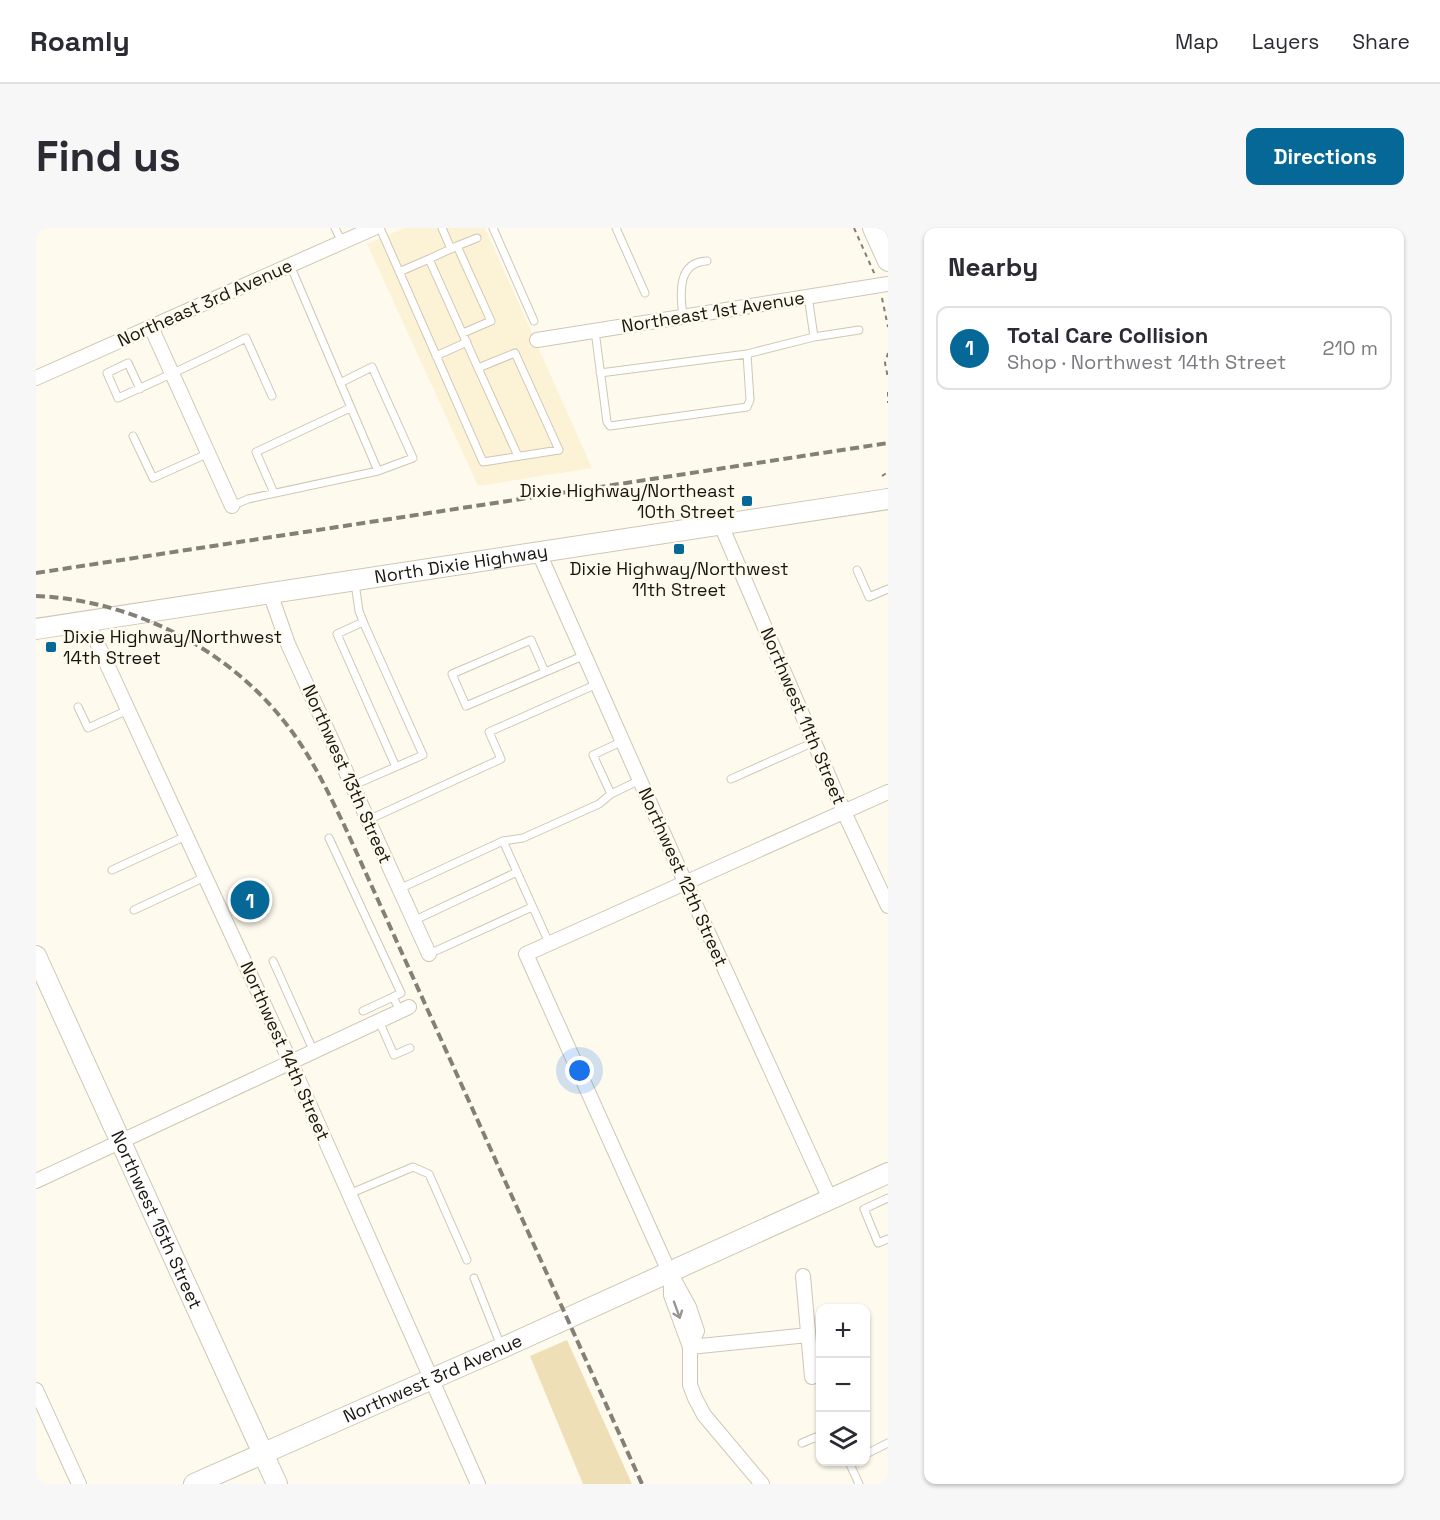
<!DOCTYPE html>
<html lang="en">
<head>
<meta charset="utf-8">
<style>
  :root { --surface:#fff; --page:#f7f7f7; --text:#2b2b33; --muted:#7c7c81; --line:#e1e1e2; --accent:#066897 }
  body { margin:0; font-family:"Space Grotesk",sans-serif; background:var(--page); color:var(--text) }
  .controls { position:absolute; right:18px; bottom:18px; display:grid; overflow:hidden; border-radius:12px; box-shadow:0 2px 4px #0004 }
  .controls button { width:54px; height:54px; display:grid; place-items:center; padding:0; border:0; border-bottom:2px solid var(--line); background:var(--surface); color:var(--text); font:30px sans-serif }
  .you { position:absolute; left:544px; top:843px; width:21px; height:21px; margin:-15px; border:4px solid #fff; border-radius:50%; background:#1a73e8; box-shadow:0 0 0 9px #1a73e833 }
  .badge { display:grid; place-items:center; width:39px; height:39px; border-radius:50%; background:var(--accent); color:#fff; font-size:20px; font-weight:700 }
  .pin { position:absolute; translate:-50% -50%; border:3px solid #fff; box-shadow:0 2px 6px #0006 }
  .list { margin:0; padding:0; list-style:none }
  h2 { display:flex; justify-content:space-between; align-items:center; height:78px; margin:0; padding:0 24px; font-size:26px }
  h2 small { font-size:20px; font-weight:400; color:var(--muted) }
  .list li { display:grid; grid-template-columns:39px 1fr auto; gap:18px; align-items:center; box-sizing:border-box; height:84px; margin:0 12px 12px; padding:0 12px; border:2px solid var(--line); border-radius:12px }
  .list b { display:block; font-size:22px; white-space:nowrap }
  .list p { margin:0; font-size:20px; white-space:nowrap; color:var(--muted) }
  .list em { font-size:20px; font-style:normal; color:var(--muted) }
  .icon { flex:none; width:33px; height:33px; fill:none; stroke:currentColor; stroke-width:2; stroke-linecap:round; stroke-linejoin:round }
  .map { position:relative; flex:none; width:852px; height:1256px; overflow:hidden; border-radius:12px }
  header { display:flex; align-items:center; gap:36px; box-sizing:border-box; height:84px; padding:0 30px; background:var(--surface); border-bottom:2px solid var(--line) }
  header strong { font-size:28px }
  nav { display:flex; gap:33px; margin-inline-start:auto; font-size:21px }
  .intro { display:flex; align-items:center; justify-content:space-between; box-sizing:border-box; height:144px; padding:0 36px }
  h1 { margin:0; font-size:42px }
  .button { padding:15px 27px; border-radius:12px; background:var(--accent); color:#fff; font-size:21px; font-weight:700 }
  main { display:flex; gap:36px; padding:0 36px }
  aside { flex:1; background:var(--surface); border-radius:12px; box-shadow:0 2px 4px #0004 }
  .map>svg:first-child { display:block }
</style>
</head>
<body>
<header>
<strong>Roamly</strong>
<nav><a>Map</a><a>Layers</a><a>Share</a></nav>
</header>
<div class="intro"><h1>Find us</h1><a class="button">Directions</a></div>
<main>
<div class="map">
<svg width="852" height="1256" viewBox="0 0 852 1256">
  <rect width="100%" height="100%" fill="#fffaee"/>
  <path fill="#fcf2d6" d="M 368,0 L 449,0 L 556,240 L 442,258 L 331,16 Z"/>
  <path fill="#eedfb7" d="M 531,1112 L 596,1256 L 547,1256 L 494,1128 Z"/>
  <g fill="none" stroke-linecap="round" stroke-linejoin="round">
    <defs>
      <path id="lane" d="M 299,0 L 306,14
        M 344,0 L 447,234 L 523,222 L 479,125 L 442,140 L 482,228
        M 406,0 L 415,21
        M 457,0 L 498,93
        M 580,0 L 609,65
        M 393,31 L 421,18
        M 363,44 L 393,31 L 442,140
        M 647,88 C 644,66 641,34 671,33
        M 559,103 L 571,194 L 574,198 L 711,179 L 714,172 L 711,126 L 778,109 L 772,68
        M 427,105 L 455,93 L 421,18 L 441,10
        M 778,109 L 823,102
        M 400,128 L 431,114
        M 564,145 L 711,126
        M 304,155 L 336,139 L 377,230 L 342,243
        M 104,161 L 92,135 L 71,145 L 82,170 C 125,151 168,131 210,110 L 236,168
        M 97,208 L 117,250 L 173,225
        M 238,265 L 220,224 L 314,180
        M 196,278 L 212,271 L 342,243 L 254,37
        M 821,342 L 833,369 L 852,361
        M 327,394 L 301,406 L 360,539
        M 509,444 L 495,412 L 416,446 L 430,478 L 549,427
        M 42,479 L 52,500 L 92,482
        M 695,551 L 778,514
        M 316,558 L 387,527 L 329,398 L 323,383 L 319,355
        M 575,566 L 557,527 L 587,513
        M 332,592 L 465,531 L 453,504 L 561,456
        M 293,610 L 365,765 L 357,769
        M 467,613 L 487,610 L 563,576 L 575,566 L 604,552
        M 76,642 L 150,608
        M 363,661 L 467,613 L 513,715
        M 98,682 L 169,649
        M 377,693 L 481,644
        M 393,726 L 496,679
        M 237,733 L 278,824
        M 327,783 L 357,769 L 364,783
        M 343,793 L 358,827 L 374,820
        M 313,966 L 377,939 L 393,946 L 431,1032
        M 852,970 L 828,981 L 842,1015 L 852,1011
        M 438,1050 L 465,1118
        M 766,1215 L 780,1209 L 784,1212
        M 830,1226 L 852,1215
        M 813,1234 L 823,1256"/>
      <path id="street" d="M 115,99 L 196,278
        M 501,112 L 852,56
        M 0,150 L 338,0
        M 685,297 L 808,584 L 852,678
        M 503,325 L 649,654 L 794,971
        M 234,365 L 252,416 L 393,726
        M 51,393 L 255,835 L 442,1256
        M 0,953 L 373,779
        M 635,1047 L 635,1067 L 654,1119
        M 767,1048 L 776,1149
        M 654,1119 L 772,1107
        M 0,1162 L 43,1256
        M 726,1256 L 668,1187 L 659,1170 L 654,1157 L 654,1119 L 661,1103 L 653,1079 L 630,1037 L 490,726 L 852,564"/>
      <g id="secondary">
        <path d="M 837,0 L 852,33"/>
        <path id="s1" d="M 0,401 L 852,271"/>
        <path id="s2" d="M 0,728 L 241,1256"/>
        <path id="s3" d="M 158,1256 L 466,1120 L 852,945"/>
      </g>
    </defs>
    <use href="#lane" stroke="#cec7b4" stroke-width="9"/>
    <use href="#street" stroke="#cec7b4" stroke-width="16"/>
    <use href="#secondary" stroke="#cec7b4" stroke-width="22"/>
    <path stroke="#817d74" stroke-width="2" stroke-dasharray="4.5 4.5" stroke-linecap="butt" d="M 818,0 L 839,47
      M 846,70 L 852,99
      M 852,125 L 849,135 L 852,150
      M 852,164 L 852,175
      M 846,248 L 852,244"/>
    <use href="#lane" stroke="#fff" stroke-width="7"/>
    <use href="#street" stroke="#fff" stroke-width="14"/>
    <use href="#secondary" stroke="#fff" stroke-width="20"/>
    <path stroke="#848077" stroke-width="4" stroke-dasharray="9 4.5" stroke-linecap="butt" d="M 0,345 L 852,215
      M 0,368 C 94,372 188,418 247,492 C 274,525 291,562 309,599 L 606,1256"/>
  </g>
  <defs><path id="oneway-shaft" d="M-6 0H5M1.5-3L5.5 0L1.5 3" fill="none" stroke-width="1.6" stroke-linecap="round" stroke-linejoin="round" transform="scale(1.5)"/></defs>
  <use stroke="#989693" href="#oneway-shaft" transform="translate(641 1082) rotate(70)"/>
  <g fill="#066897" stroke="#fffaee" stroke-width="2">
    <rect x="705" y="267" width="12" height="12" rx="3"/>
    <rect x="637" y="315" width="12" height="12" rx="3"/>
    <rect x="9" y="413" width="12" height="12" rx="3"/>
  </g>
  <g text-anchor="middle" stroke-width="5" stroke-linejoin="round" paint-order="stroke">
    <g font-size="18" fill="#19160f" stroke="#fffaee">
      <text transform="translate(169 75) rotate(-24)" y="6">Northeast 3rd Avenue</text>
      <text transform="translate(677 84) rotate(-9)" y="6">Northeast 1st Avenue</text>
      <text dy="6" stroke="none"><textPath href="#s1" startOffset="430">North Dixie Highway</textPath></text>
      <text transform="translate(767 488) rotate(67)" y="6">Northwest 11th Street</text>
      <text transform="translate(311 546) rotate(66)" y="6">Northwest 13th Street</text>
      <text transform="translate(647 649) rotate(66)" y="6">Northwest 12th Street</text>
      <text transform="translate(249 823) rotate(66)" y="6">Northwest 14th Street</text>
      <text dy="6" stroke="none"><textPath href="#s2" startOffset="290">Northwest 15th Street</textPath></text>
      <text dy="6" stroke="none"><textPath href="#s3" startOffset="261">Northwest 3rd Avenue</textPath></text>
    </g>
    <g font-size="18" fill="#19160f" stroke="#fffaee" text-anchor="end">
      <text x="699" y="269">Dixie Highway/Northeast<tspan x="699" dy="21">10th Street</tspan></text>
      <text x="643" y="347" text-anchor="middle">Dixie Highway/Northwest<tspan x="643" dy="21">11th Street</tspan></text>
      <text x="27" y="415" text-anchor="start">Dixie Highway/Northwest<tspan x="27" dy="21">14th Street</tspan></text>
    </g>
  </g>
</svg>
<div class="controls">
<button>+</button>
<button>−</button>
<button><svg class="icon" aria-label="layers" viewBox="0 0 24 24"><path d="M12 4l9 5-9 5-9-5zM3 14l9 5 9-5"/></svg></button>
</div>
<div class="you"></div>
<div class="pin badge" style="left:214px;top:672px">1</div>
</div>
<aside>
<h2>Nearby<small></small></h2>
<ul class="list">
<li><span class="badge">1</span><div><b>Total Care Collision</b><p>Shop · Northwest 14th Street</p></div><em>210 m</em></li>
</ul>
</aside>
</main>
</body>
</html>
